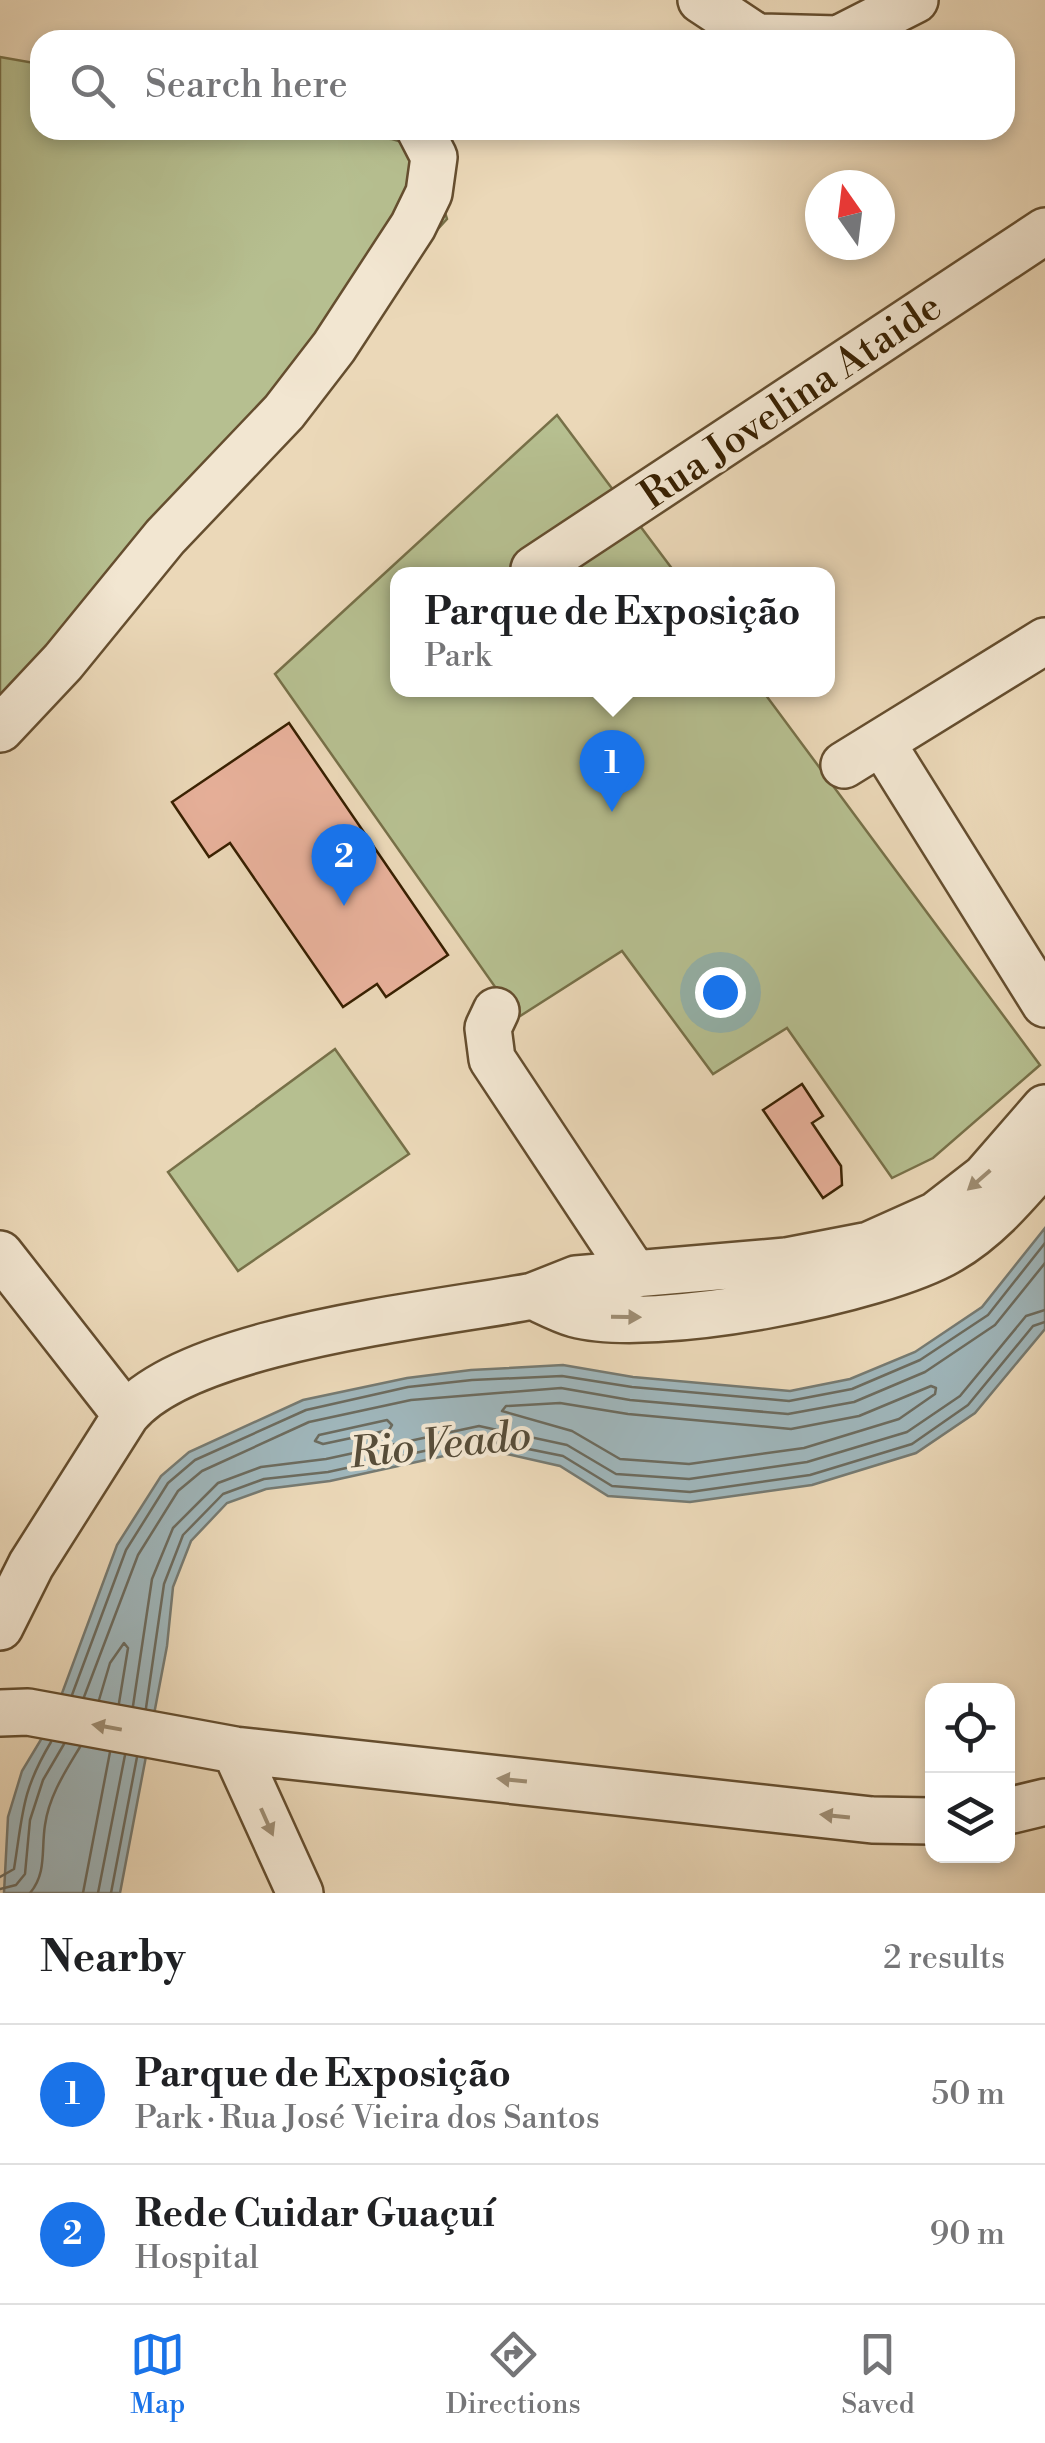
<!DOCTYPE html>
<html lang="en">
<head>
<meta charset="utf-8">
<style>
  :root { --surface:#fff; --page:#f2f2f2; --text:#202124; --muted:#757577; --line:#e0e0e0; --accent:#1a73e8 }
  body { margin:0; font-family:"Libre Bodoni",serif; background:var(--page); color:var(--text) }
  .controls { position:absolute; right:30px; bottom:30px; display:grid; overflow:hidden; border-radius:20px; box-shadow:0 5px 15px #0003 }
  .controls button { width:90px; height:90px; display:grid; place-items:center; padding:0; border:0; border-bottom:2px solid var(--line); background:var(--surface); color:var(--text); font:50px sans-serif }
  .compass { position:absolute; left:805px; top:170px; width:90px; height:90px; border-radius:50%; background:var(--surface); box-shadow:0 5px 15px #0003; rotate:346deg }
  .you { position:absolute; left:720px; top:992px; width:35px; height:35px; margin:-25px; border:8px solid #fff; border-radius:50%; background:#1a73e8; box-shadow:0 0 0 15px #1a73e833 }
  .badge { display:grid; place-items:center; width:65px; height:65px; border-radius:50%; background:var(--accent); color:#fff; font-size:32px; font-weight:700 }
  .pin { position:absolute; translate:-50% -82px; filter:drop-shadow(0 2px 5px #0008) }
  .pin::after { content:''; position:absolute; top:52px; width:35px; height:30px; background:inherit; clip-path:polygon(0 0,100% 0,50% 100%) }
  .popup { position:absolute; left:390px; top:567px; width:445px; height:130px; box-sizing:border-box; display:grid; place-content:center; border-radius:20px; background:var(--surface); filter:drop-shadow(0 2px 8px #0005); font-size:32px; white-space:nowrap; color:var(--muted) }
  .popup b { font-size:38px; color:var(--text) }
  .popup::after { content:''; position:absolute; left:50%; top:100%; margin-left:-20px; border:20px solid transparent; border-top-color:var(--surface) }
  .list { margin:0; padding:0; list-style:none }
  h2 { display:flex; justify-content:space-between; align-items:center; height:130px; margin:0; padding:0 40px; font-size:42px }
  h2 small { font-size:32px; font-weight:400; color:var(--muted) }
  .list li { display:grid; grid-template-columns:65px 1fr auto; gap:30px; align-items:center; box-sizing:border-box; height:140px; padding:0 40px; border-top:2px solid var(--line) }
  .list b { display:block; font-size:38px; white-space:nowrap }
  .list p { margin:0; font-size:32px; white-space:nowrap; color:var(--muted) }
  .list em { font-size:32px; font-style:normal; color:var(--muted) }
  .icon { flex:none; width:55px; height:55px; fill:none; stroke:currentColor; stroke-width:2; stroke-linecap:round; stroke-linejoin:round }
  .map { position:relative; flex:none; width:1045px; height:1893px; overflow:hidden }
  .search { position:absolute; background:var(--surface); box-shadow:0 5px 15px #0003; left:30px; right:30px; top:30px; height:110px; display:flex; align-items:center; gap:25px; box-sizing:border-box; padding:0 35px; border-radius:30px; color:var(--muted); font-size:38px }
  .sheet { height:410px; background:var(--surface) }
  nav { display:flex; justify-content:space-around; align-items:center; box-sizing:border-box; height:140px; border-top:2px solid var(--line); background:var(--surface); font-size:28px; color:var(--muted) }
  nav a { display:grid; justify-items:center; gap:5px }
  nav .on { color:var(--accent) }
  .map>svg:first-child { display:block }
</style>
</head>
<body>
<div class="map">
<svg width="1045" height="1893" viewBox="0 0 1045 1893">
  <rect width="100%" height="100%" fill="#ebd8b8"/>
  <filter id="stains"><feTurbulence type="fractalNoise" baseFrequency=".002" numOctaves="4"/><feColorMatrix values="0 0 0 0 .2 0 0 0 0 .09 0 0 0 0 .02 0 0 0 .5 -.17"/></filter>
  <radialGradient id="worn" r=".72"><stop offset=".6" stop-color="#630" stop-opacity="0"/><stop offset="1" stop-color="#630" stop-opacity=".3"/></radialGradient>
  <path fill="#b6bf90" stroke="#777048" stroke-width="2.5" d="M 0,57 L 40,64 L 40,130 L 278,130 L 392,139 L 425,149 L 447,219 L 0,709 Z
    M 557,415 L 676,574 L 397,574 L 397,690 L 762,690 L 1040,1065 L 933,1158 L 892,1178 L 787,1028 L 713,1074 L 622,951 L 517,1018 L 275,674 Z
    M 335,1049 L 409,1154 L 238,1271 L 168,1172 Z"/>
  <path fill="#9fb6bb" stroke="#767a71" stroke-width="2.5" d="M 1045,1228 L 1045,1329 L 975,1413 L 916,1453 L 812,1485 L 690,1502 L 608,1496 L 560,1466 L 480,1448 L 330,1481 L 266,1489 L 227,1503 L 191,1541 L 173,1587 L 167,1646 L 120,1893 L 4,1893 L 8,1817 L 22,1771 L 51,1723 L 117,1545 L 161,1476 L 189,1452 L 303,1400 L 407,1378 L 471,1370 L 563,1365 L 633,1377 L 790,1391 L 850,1379 L 915,1352 L 982,1307 Z"/>
  <g fill="none" stroke-linecap="round" stroke-linejoin="round">
    <path stroke="#6c6b5e" stroke-width="2.5" d="M 931,1386 L 936,1388 L 935,1394 L 899,1419 L 804,1448 L 689,1464 L 620,1459 L 572,1431 L 502,1411 L 506,1406 L 560,1403 L 628,1414 L 791,1429 L 859,1416 Z
      M 387,1420 L 392,1425 L 389,1430 L 323,1444 L 315,1441 L 319,1435 Z
      M 72,1695 L 126,1550 L 168,1483 L 195,1460 L 306,1410 L 408,1387 L 472,1380 L 562,1376 L 632,1387 L 789,1401 L 852,1389 L 920,1360 L 988,1315 L 1045,1243
      M 84,1697 L 138,1555 L 178,1491 L 202,1471 L 309,1422 L 411,1400 L 561,1388 L 630,1400 L 788,1414 L 854,1402 L 925,1372 L 995,1325 L 1045,1263
      M 99,1700 L 110,1663 L 124,1643 L 128,1648 L 119,1703
      M 133,1706 L 152,1579 L 173,1528 L 218,1483 L 261,1467 L 326,1459 L 479,1426 L 567,1445 L 616,1474 L 689,1479 L 807,1462 L 907,1432 L 960,1396 L 1026,1316 L 1045,1310
      M 146,1708 L 164,1584 L 183,1535 L 223,1494 L 264,1479 L 328,1472 L 479,1439 L 563,1456 L 612,1486 L 690,1492 L 810,1475 L 912,1444 L 968,1405 L 1033,1326 L 1045,1322
      M 0,1877 L 14,1869 C 23,1814 21,1792 51,1742
      M 0,1889 L 16,1885 L 25,1874 L 30,1820 L 43,1780 L 64,1744
      M 30,1893 C 47,1873 41,1850 45,1825 C 49,1796 65,1772 80,1747
      M 83,1893 L 110,1752
      M 98,1893 L 125,1755
      M 111,1893 L 137,1757"/>
  </g>
  <path fill="#e8b19b" stroke="#382001" stroke-width="2.5" d="M 289,723 L 448,955 L 386,997 L 377,984 L 343,1007 L 230,843 L 209,857 L 172,802 Z
    M 802,1084 L 823,1116 L 812,1123 L 841,1166 L 842,1185 L 823,1198 L 763,1110 Z"/>
  <g fill="none" stroke-linecap="round" stroke-linejoin="round">
    <defs>
      <path id="minor" d="M 701,0 L 757,37 L 838,39 L 915,0
        M 534,569 L 1045,231
        M 0,729 L 63,662 L 165,537 L 284,412 L 334,347 L 413,226 L 429,193 L 434,157 L 420,130
        M 882,743 L 1045,1004
        M 844,765 L 1045,641
        M 496,1011 L 488,1028 L 492,1059 L 635,1275
        M 0,1254 L 126,1415
        M 533,1296 C 546,1302 561,1310 575,1314 C 653,1335 881,1291 950,1250 C 988,1228 1016,1194 1045,1161
        M 0,1627 L 31,1565 L 126,1415 C 188,1339 433,1315 533,1296 L 576,1279 L 786,1261 L 869,1245 L 936,1215 L 985,1177 L 1045,1108
        M 0,1713 L 28,1712 L 235,1750 L 872,1820 L 932,1821
        M 235,1750 L 300,1893
        M 1008,1811 L 1045,1802"/>
    </defs>
    <use href="#minor" stroke="#654e2f" stroke-width="50"/>
    <use href="#minor" stroke="#f2e6d1" stroke-width="45"/>
  </g>
  <defs><path id="oneway-solid" d="M-6-.8H1V-3.2L6.5 0L1 3.2V.8H-6Z" transform="scale(2.5)"/></defs>
  <g fill="#9e8d73">
    <use href="#oneway-solid" transform="translate(979 1180) rotate(139)"/>
    <use href="#oneway-solid" transform="translate(626 1317) rotate(1)"/>
    <use href="#oneway-solid" transform="translate(107 1727) rotate(-170)"/>
    <use href="#oneway-solid" transform="translate(512 1780) rotate(-174)"/>
    <use href="#oneway-solid" transform="translate(835 1816) rotate(-174)"/>
    <use href="#oneway-solid" transform="translate(267 1822) rotate(66)"/>
  </g>
  <g text-anchor="middle" stroke-width="8" stroke-linejoin="round" paint-order="stroke">
    <g font-size="40" fill="#382001" stroke="#f2e6d1">
      <text transform="translate(790 400) rotate(-34)" y="14">Rua Jovelina Ataide</text>
    </g>
    <g font-size="42" font-style="italic" fill="#574d39" stroke="#f2e6d1">
      <text transform="translate(440 1443) rotate(-6)" y="15">Rio Veado</text>
    </g>
  </g>
  <rect width="100%" height="100%" filter="url(#stains)"/>
  <rect width="100%" height="100%" fill="url(#worn)"/>
</svg>
<div class="controls">
<button><svg class="icon" aria-label="locate" viewBox="0 0 24 24"><circle cx="12" cy="12" r="6"/><path d="M12 2v4M12 18v4M2 12h4M18 12h4"/></svg></button>
<button><svg class="icon" aria-label="layers" viewBox="0 0 24 24"><path d="M12 4l9 5-9 5-9-5zM3 14l9 5 9-5"/></svg></button>
</div>
<svg class="compass" viewBox="-18 -18 36 36"><path d="M0-13l5 13h-10z" fill="#e53935"/><path d="M0 13l5-13h-10z" fill="#757577"/></svg>
<div class="you"></div>
<div class="pin badge" style="left:612px;top:812px">1</div>
<div class="popup"><b>Parque de Exposição</b>Park</div>
<div class="pin badge" style="left:344px;top:906px">2</div>
<div class="search"><svg class="icon" aria-label="search" viewBox="0 0 24 24"><circle cx="10" cy="10" r="6"/><path d="M15 15l6 6"/></svg>Search here</div>
</div>
<section class="sheet">
<h2>Nearby<small>2 results</small></h2>
<ul class="list">
<li><span class="badge">1</span><div><b>Parque de Exposição</b><p>Park · Rua José Vieira dos Santos</p></div><em>50 m</em></li>
<li><span class="badge">2</span><div><b>Rede Cuidar Guaçuí</b><p>Hospital</p></div><em>90 m</em></li>
</ul>
</section>
<nav>
<a class="on"><svg class="icon" aria-label="map" viewBox="0 0 24 24"><path d="M3 6l6-2 6 2 6-2v14l-6 2-6-2-6 2zM9 4v14M15 6v14"/></svg>Map</a>
<a><svg class="icon" aria-label="directions" viewBox="0 0 24 24"><path d="M12 3l9 9-9 9-9-9zM9 14v-3h6M13 9l2 2-2 2"/></svg>Directions</a>
<a><svg class="icon" aria-label="saved" viewBox="0 0 24 24"><path d="M7 4h10v16l-5-4-5 4z"/></svg>Saved</a>
</nav>
</body>
</html>
